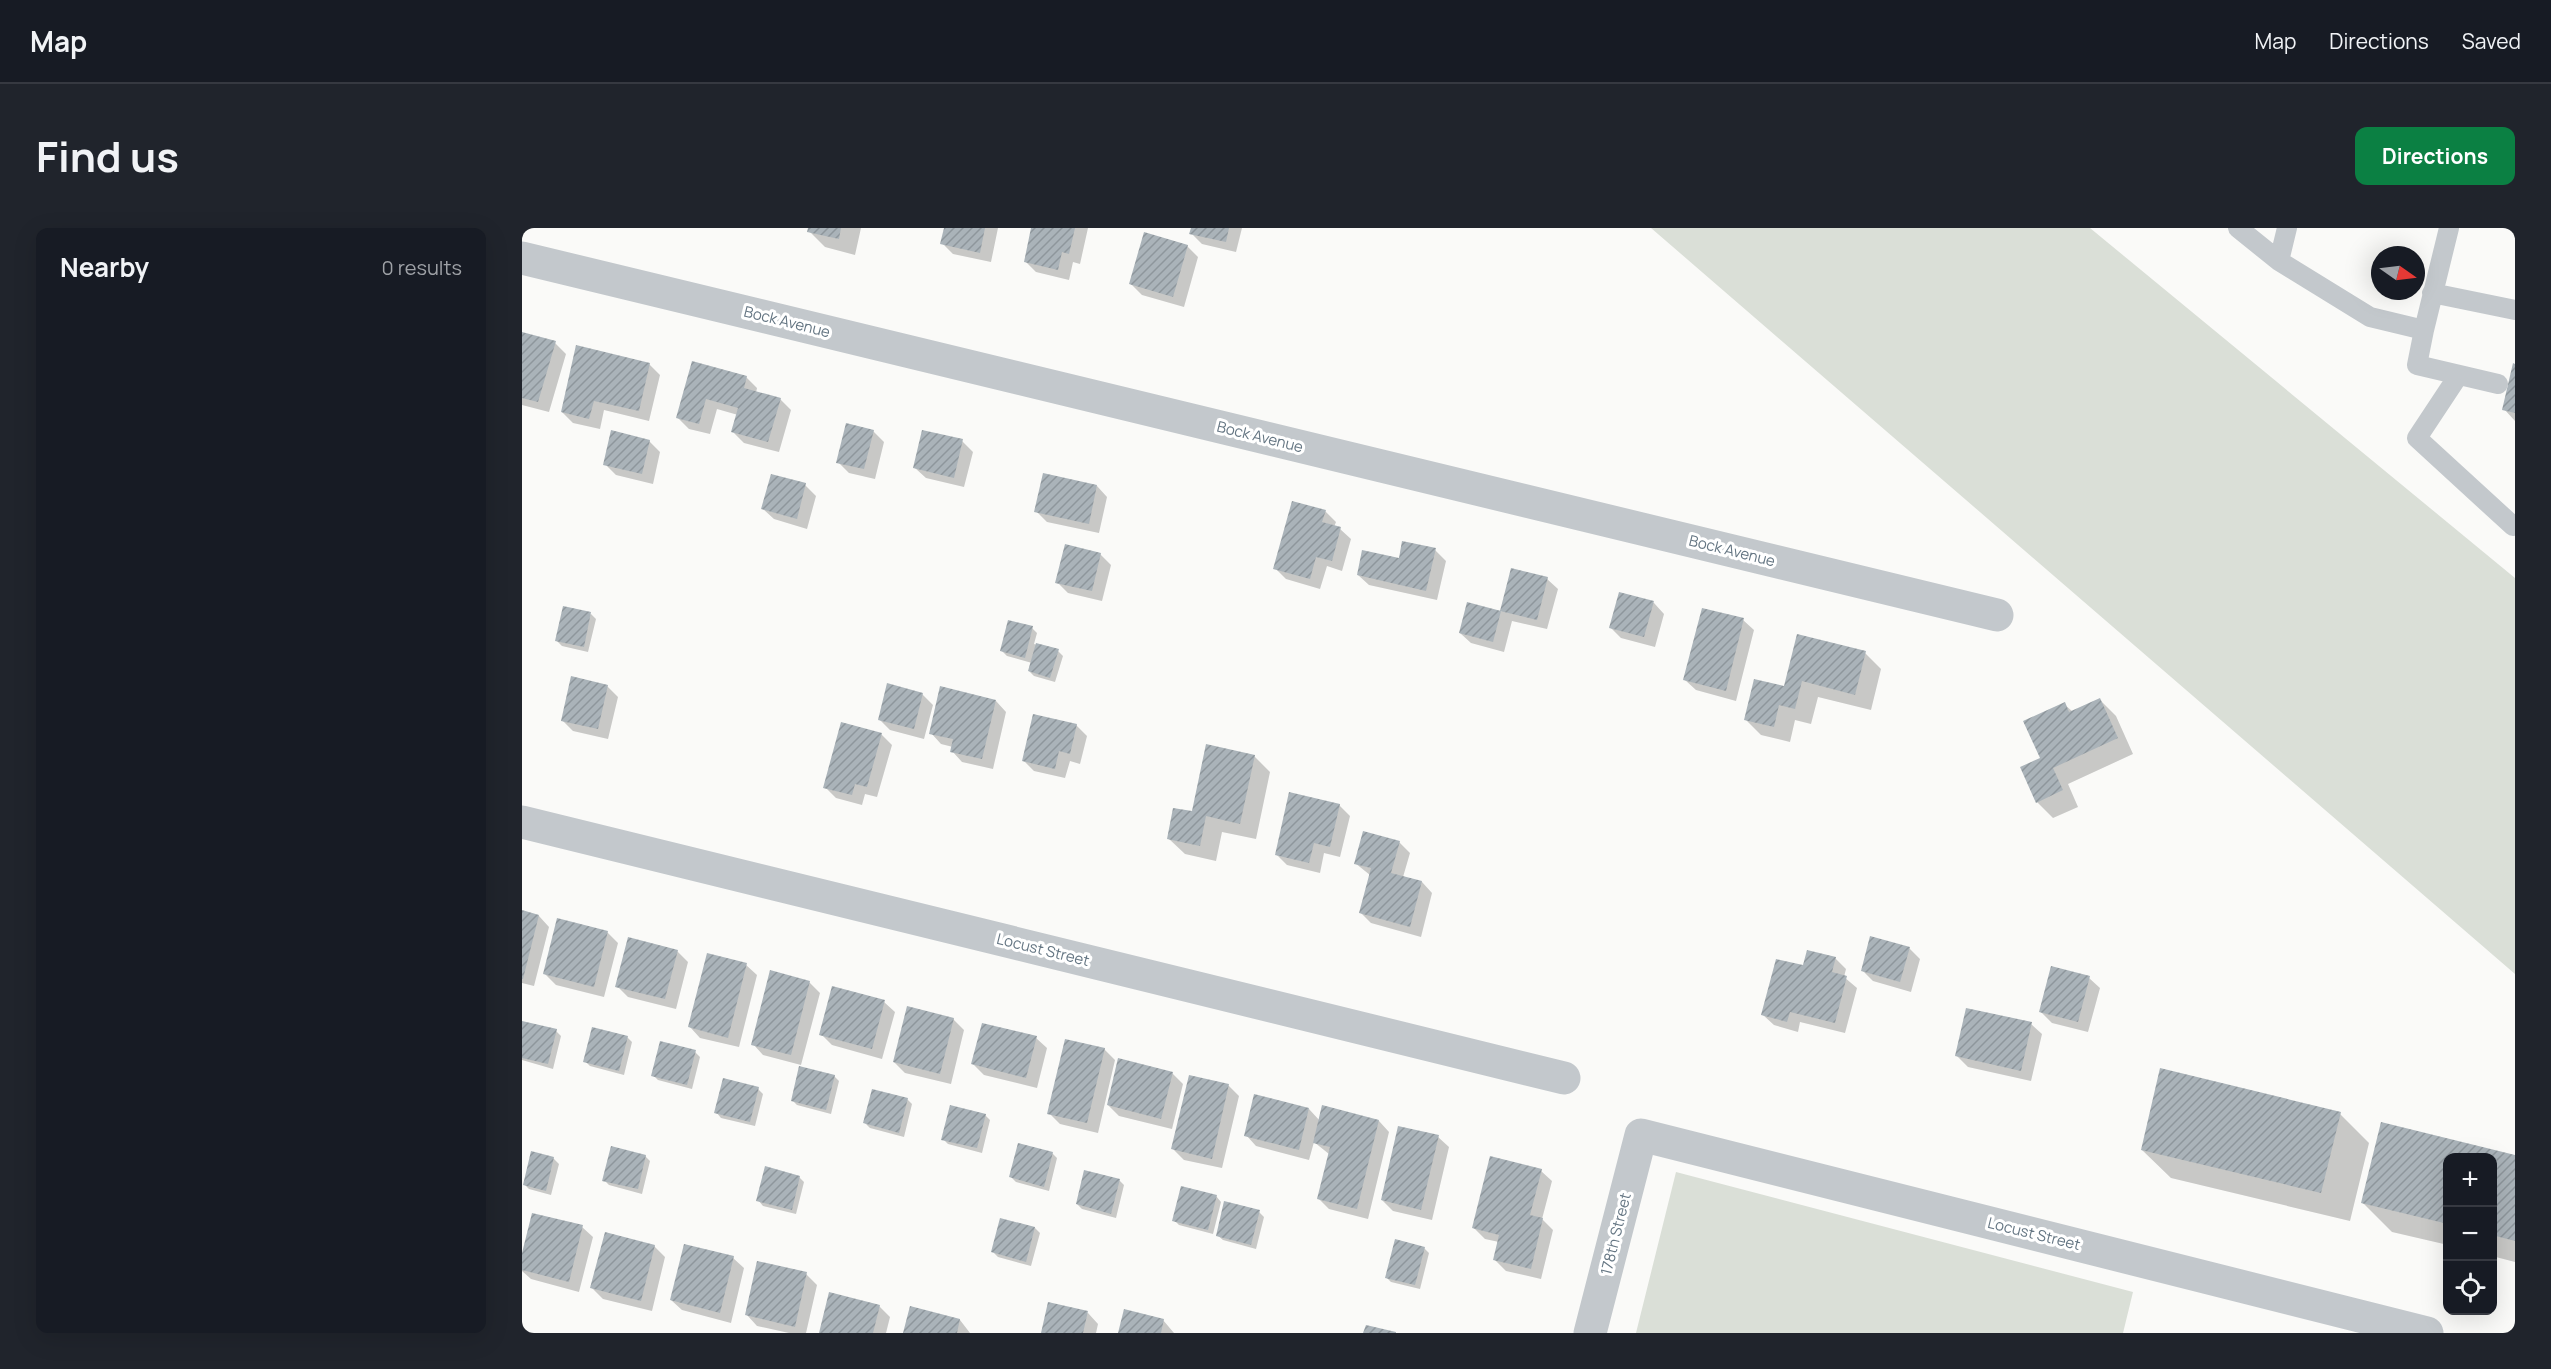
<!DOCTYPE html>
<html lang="en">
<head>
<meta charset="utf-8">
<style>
  :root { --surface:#171b24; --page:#20242c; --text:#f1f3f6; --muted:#9ea1a6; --line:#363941; --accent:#0b8043 }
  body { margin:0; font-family:Manrope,sans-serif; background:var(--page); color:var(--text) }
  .controls { position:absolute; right:18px; bottom:18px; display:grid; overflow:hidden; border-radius:12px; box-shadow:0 6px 24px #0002 }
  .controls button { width:54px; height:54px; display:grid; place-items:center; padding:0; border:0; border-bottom:2px solid var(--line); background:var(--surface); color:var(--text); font:30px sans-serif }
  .compass { position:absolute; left:1849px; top:18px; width:54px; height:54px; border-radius:50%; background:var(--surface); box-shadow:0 6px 24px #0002; rotate:104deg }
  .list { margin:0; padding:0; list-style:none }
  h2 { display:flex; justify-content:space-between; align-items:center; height:78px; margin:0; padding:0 24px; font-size:26px }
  h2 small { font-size:20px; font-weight:400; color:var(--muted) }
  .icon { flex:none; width:33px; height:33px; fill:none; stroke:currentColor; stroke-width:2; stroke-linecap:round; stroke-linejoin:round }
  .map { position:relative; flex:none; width:1993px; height:1105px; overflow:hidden; border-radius:12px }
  header { display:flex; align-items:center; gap:36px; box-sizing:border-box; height:84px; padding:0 30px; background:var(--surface); border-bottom:2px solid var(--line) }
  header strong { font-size:28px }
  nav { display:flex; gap:33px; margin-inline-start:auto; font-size:21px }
  .intro { display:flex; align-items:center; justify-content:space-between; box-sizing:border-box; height:144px; padding:0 36px }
  h1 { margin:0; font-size:42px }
  .button { padding:15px 27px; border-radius:12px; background:var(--accent); color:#fff; font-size:21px; font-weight:700 }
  main { display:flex; gap:36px; padding:0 36px }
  aside { flex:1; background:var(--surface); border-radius:12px; box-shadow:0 6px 24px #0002 }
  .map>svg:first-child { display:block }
</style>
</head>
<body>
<header>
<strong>Map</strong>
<nav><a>Map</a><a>Directions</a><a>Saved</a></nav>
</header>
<div class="intro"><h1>Find us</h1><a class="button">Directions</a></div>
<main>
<aside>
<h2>Nearby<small>0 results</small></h2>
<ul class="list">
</ul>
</aside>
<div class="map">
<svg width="1993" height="1105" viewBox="0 0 1993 1105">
  <defs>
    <pattern id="building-hatch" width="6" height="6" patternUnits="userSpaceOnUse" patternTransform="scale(1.5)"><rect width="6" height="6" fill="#aab3b9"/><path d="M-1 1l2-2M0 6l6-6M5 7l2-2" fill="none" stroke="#8e969c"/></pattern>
  </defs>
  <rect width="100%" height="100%" fill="#fafaf8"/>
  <path fill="#dadfd7" d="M 1129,0 L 1568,0 L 1993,350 L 1993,746 Z
    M 1154,944 L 1611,1064 L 1601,1105 L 1114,1105 Z"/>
  <path fill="#0003" d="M 288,0 L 339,0 L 333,27 L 303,19 L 287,3 Z
    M 424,0 L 476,0 L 469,34 L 431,26 L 420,15 Z
    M 511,0 L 566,0 L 558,36 L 551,34 L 547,52 L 514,44 L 503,33 Z
    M 670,0 L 720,0 L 714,24 L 680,16 L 669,5 Z
    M 665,18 L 676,29 L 662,79 L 620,67 L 609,56 Z
    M 0,106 L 33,115 L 44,126 L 27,184 L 0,177 Z
    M 171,135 L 224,149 L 235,160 L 234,165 L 258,171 L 269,182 L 257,224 L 222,215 L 211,204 L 216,187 L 195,181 L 188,206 L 167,201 L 156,190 Z
    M 127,136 L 138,147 L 127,193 L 82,182 L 78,201 L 51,195 L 40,184 Z
    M 1993,137 L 1993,193 L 1982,181 Z
    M 351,203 L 362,214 L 353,251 L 327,245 L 316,234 Z
    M 127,213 L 138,224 L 131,256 L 94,247 L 83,236 Z
    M 440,213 L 451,224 L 442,259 L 404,250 L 393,240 Z
    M 283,257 L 294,268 L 285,301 L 252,291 L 241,281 Z
    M 575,258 L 585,269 L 577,305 L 525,294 L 514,283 Z
    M 803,283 L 814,294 L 812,299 L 818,301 L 829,311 L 820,343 L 805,338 L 798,361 L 764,351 L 753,340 Z
    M 913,322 L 924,333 L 915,372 L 847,357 L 836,347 Z
    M 578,326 L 589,337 L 580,373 L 546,365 L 535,354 Z
    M 990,342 L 1025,351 L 1036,361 L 1025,401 L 990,393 L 982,424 L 949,415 L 938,405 L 946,376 L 979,384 Z
    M 1098,366 L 1132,375 L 1142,386 L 1133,419 L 1099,410 L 1088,399 Z
    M 69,386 L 74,391 L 66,424 L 40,418 L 35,413 Z
    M 1221,392 L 1232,402 L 1214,473 L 1174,462 L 1163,452 Z
    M 510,400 L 515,405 L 512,416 L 536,423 L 541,428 L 533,454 L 512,448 L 507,443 L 510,435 L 485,428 L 480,423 Z
    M 1343,425 L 1359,441 L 1349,482 L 1296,469 L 1289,496 L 1273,492 L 1268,514 L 1239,507 L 1223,491 L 1263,460 Z
    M 85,458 L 96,469 L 86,511 L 51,503 L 40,492 Z
    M 400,466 L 411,477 L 402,511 L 368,502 L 357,491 Z
    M 1578,472 L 1594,488 L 1611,526 L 1546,556 L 1556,579 L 1531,590 L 1515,574 L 1520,531 L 1542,476 L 1551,484 Z
    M 474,473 L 484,484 L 471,541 L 440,534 L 430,523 L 431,519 L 419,516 L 409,505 Z
    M 554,497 L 565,508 L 558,536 L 548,533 L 543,550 L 512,543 L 501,532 Z
    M 359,506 L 370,517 L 355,569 L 343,566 L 340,577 L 314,570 L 303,559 Z
    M 732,528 L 748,544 L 734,611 L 700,604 L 694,633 L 663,626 L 646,610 Z
    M 817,577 L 828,588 L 818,629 L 802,625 L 798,645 L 765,637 L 754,626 Z
    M 877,614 L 888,625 L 881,649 L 900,654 L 910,665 L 899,709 L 849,695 L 839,685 L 848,647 L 833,635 Z
    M 0,684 L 17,688 L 27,699 L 12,758 L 0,755 Z
    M 85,704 L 96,715 L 82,769 L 34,757 L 23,746 Z
    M 1387,720 L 1398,731 L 1389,764 L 1351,753 L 1340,742 Z
    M 155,723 L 166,734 L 154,781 L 106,769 L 95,758 Z
    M 1313,730 L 1324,741 L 1322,749 L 1335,760 L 1323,805 L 1278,794 L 1276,804 L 1252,797 L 1241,787 L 1282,739 Z
    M 224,737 L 235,747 L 217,819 L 178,810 L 168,799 Z
    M 1567,750 L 1578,760 L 1566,804 L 1530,795 L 1519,784 Z
    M 287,754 L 298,765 L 279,837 L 241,827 L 231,816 Z
    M 362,774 L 373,784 L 360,831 L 310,817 L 299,806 Z
    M 431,791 L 442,802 L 429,856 L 383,845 L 372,834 Z
    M 1509,796 L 1520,806 L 1509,853 L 1446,839 L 1435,828 Z
    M 0,797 L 34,803 L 39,808 L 31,841 L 0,832 Z
    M 105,809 L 110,814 L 102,847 L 68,838 L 63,833 Z
    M 514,810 L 525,820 L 515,860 L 462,847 L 451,836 Z
    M 582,821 L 593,832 L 576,905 L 538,896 L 527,885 Z
    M 173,824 L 178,829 L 170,861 L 136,852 L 131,847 Z
    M 650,845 L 661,856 L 650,901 L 597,888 L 586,877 Z
    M 312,848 L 317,853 L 309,886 L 275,877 L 270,872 Z
    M 706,857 L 717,868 L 700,940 L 662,932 L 651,921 Z
    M 236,861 L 241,866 L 233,898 L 199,890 L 194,884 Z
    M 385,871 L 390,876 L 382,909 L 348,900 L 343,895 Z
    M 787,881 L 798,893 L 857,893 L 867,904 L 846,991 L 807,981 L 796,970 L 807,926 L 792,914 L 787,932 L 734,918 L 724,907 Z
    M 1818,886 L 1847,915 L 1828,993 L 1649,950 L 1620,922 Z
    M 463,887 L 468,892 L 460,925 L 426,916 L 421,911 Z
    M 1860,896 L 1993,928 L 1993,1034 L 1970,1028 L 1970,930 L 1926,930 L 1926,1017 L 1870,1004 L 1841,975 Z
    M 916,909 L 927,919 L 910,992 L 871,983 L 860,972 Z
    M 11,925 L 32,931 L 37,936 L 29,967 L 7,961 L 2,956 Z
    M 530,925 L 535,930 L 527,963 L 494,954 L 489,949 Z
    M 123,928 L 128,933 L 120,966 L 87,957 L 82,952 Z
    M 1019,943 L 1030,953 L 1020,991 L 1031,1002 L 1019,1051 L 984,1043 L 973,1032 L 977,1014 L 963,1011 L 952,1000 Z
    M 277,949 L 282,954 L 274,986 L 241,978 L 236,972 Z
    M 597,952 L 602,957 L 594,990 L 560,981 L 555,976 Z
    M 694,968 L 699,974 L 691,1006 L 657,997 L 652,992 Z
    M 737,984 L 742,989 L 734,1021 L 701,1012 L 695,1007 Z
    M 60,999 L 71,1009 L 57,1064 L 9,1051 L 0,1043 L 0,1032 Z
    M 513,1000 L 518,1005 L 509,1038 L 476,1029 L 471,1024 Z
    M 132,1018 L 143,1029 L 130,1083 L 81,1071 L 70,1060 Z
    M 902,1020 L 907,1025 L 898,1061 L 869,1054 L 864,1049 Z
    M 211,1030 L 222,1040 L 209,1095 L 160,1082 L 149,1072 Z
    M 284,1046 L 295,1057 L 284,1105 L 267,1105 L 235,1098 L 225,1087 Z
    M 357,1078 L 368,1089 L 364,1105 L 298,1105 Z
    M 566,1085 L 576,1096 L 574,1105 L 520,1105 Z
    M 438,1092 L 448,1105 L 383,1105 Z
    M 641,1092 L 652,1105 L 597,1105 Z"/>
  <path fill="url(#building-hatch)" d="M 286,0 L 319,0 L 317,11 L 285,4 Z
    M 422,0 L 463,0 L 458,25 L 418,16 Z
    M 509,0 L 553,0 L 547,26 L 540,24 L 536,42 L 502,34 Z
    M 669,0 L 707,0 L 704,14 L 667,6 Z
    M 622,4 L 666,17 L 651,69 L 607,56 Z
    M 0,104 L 34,113 L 16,174 L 0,170 Z
    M 54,117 L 128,135 L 117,183 L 72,173 L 67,191 L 39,184 Z
    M 170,133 L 225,148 L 222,160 L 259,170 L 246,214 L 209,204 L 216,180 L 184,171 L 177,196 L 154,190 Z
    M 1991,135 L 1993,136 L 1993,185 L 1980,182 Z
    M 324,195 L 352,202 L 342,241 L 314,235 Z
    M 89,202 L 128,212 L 120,246 L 81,237 Z
    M 400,202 L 441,211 L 432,250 L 391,240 Z
    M 521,245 L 575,257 L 567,296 L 512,284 Z
    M 249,246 L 284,255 L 275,291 L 239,281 Z
    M 770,273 L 804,282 L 800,294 L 819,299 L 810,333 L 794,329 L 788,351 L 751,341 Z
    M 880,313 L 914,320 L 904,363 L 835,347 L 840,322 L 877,330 Z
    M 543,316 L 579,325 L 570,363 L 533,355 Z
    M 989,340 L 1026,349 L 1015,392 L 978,383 Z
    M 1097,364 L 1132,373 L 1122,409 L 1087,400 Z
    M 945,374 L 979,383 L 971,414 L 937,405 Z
    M 41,378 L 69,384 L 62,419 L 33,413 Z
    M 1180,380 L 1222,390 L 1204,463 L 1161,452 Z
    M 486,392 L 511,398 L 503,430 L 478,423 Z
    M 1275,406 L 1344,423 L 1333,467 L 1280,453 L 1273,481 L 1257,477 L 1252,499 L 1222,492 L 1232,451 L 1262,458 Z
    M 514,415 L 537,421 L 528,450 L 506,443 Z
    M 49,448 L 86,457 L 76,501 L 39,493 Z
    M 365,455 L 401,465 L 392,501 L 356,492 Z
    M 418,458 L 474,472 L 460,531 L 428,524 L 431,511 L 407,506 Z
    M 1578,470 L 1596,510 L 1531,540 L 1541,562 L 1514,575 L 1498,539 L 1518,530 L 1501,493 L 1543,474 L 1547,484 Z
    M 511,486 L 555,496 L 548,526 L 537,523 L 533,541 L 500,533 Z
    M 319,494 L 360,505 L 345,559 L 333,556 L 330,567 L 301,560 Z
    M 684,516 L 733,527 L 718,596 L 684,588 L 678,618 L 645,611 L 651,580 L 670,583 Z
    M 767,564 L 818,576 L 808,619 L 792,615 L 787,635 L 753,627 Z
    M 841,603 L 878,613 L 869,645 L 900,653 L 888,699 L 837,685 L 849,640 L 832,636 Z
    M 0,682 L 17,687 L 1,751 L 0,751 Z
    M 35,690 L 86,703 L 72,759 L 21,746 Z
    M 1348,708 L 1388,719 L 1378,754 L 1339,743 Z
    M 106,709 L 156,722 L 143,771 L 93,759 Z
    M 1285,722 L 1314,729 L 1310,744 L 1325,748 L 1313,795 L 1268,784 L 1265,794 L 1239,787 L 1254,731 L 1281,737 Z
    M 185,725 L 225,735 L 206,810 L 166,799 Z
    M 1529,738 L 1568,748 L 1556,794 L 1517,784 Z
    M 248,742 L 288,753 L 269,827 L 229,817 Z
    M 310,758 L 363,772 L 350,821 L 297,807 Z
    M 385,778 L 432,790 L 418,846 L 371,834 Z
    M 1444,780 L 1510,794 L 1499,843 L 1433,828 Z
    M 0,793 L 35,801 L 26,836 L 0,830 Z
    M 460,795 L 515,808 L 504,850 L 449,836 Z
    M 70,799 L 106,808 L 97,843 L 61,834 Z
    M 543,811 L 583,820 L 565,895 L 525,886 Z
    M 138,813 L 174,822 L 165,857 L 129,848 Z
    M 596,830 L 651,844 L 639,891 L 585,877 Z
    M 277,838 L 313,847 L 304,882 L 269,873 Z
    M 1638,840 L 1819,884 L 1799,965 L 1619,922 Z
    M 667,847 L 707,856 L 690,931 L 649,921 Z
    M 201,850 L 237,859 L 228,894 L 192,885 Z
    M 350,861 L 386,870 L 377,905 L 341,895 Z
    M 732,866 L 787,880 L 777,922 L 722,908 Z
    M 428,877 L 464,886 L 455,920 L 419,912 Z
    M 800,877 L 857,892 L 835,981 L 795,971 L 808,919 L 791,915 Z
    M 1859,894 L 1993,927 L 1993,1013 L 1970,1007 L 1970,930 L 1926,930 L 1926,996 L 1839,975 Z
    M 876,898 L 917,907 L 899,982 L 859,972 Z
    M 496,915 L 531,924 L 522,959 L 487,949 Z
    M 89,918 L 124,927 L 116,961 L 80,953 Z
    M 9,923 L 32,929 L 24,963 L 1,957 Z
    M 968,928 L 1020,941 L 1008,987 L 1021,990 L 1009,1041 L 971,1032 L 977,1007 L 950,1000 Z
    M 243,938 L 278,948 L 270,982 L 234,973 Z
    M 562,942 L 598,951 L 589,986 L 554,976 Z
    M 659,958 L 695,967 L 686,1002 L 650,993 Z
    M 702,973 L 738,982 L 729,1017 L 694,1008 Z
    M 10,985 L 61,997 L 47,1054 L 0,1042 L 0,1025 Z
    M 478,990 L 513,999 L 504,1034 L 469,1024 Z
    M 83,1004 L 133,1017 L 119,1073 L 68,1060 Z
    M 873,1011 L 903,1019 L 893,1057 L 863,1050 Z
    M 162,1016 L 212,1028 L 198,1085 L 148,1072 Z
    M 235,1033 L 285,1044 L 273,1099 L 223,1087 Z
    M 307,1064 L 358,1077 L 351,1105 L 297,1105 Z
    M 526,1074 L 566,1083 L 561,1105 L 519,1105 Z
    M 388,1078 L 438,1091 L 435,1105 L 381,1105 Z
    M 602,1081 L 642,1091 L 639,1105 L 596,1105 Z
    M 844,1097 L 874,1104 L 874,1105 L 841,1105 Z"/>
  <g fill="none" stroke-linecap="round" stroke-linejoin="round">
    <path stroke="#c3c8cc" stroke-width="20" d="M 1716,0 L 1757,33 L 1848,89 L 1902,102 L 1927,0
      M 1757,33 L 1765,0
      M 1910,65 L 1993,82
      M 1902,102 L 1895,137 L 1976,156
      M 1936,148 L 1895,210 L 1991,298"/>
    <path stroke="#c3c8cc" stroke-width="33" d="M 0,30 L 1475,387
      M 0,594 L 1042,850
      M 1068,1105 L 1119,907 L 1905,1105"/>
  </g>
  <g text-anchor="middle" stroke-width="6" stroke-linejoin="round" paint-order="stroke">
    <g font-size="15" fill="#657683" stroke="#fff">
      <text transform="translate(265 94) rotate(14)" y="5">Bock Avenue</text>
      <text transform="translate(738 209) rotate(14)" y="5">Bock Avenue</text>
      <text transform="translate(1210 323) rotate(14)" y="5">Bock Avenue</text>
      <text transform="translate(521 722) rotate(14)" y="5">Locust Street</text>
      <text transform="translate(1094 1006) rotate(-76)" y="5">178th Street</text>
      <text transform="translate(1512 1006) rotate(14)" y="5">Locust Street</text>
    </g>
  </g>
</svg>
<div class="controls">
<button>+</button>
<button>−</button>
<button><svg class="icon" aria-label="locate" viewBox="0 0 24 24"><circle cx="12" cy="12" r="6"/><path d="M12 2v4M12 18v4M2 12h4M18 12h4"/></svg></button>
</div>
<svg class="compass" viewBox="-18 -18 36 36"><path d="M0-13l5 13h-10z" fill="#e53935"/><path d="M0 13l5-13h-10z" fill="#9ea1a6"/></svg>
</div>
</main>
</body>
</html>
